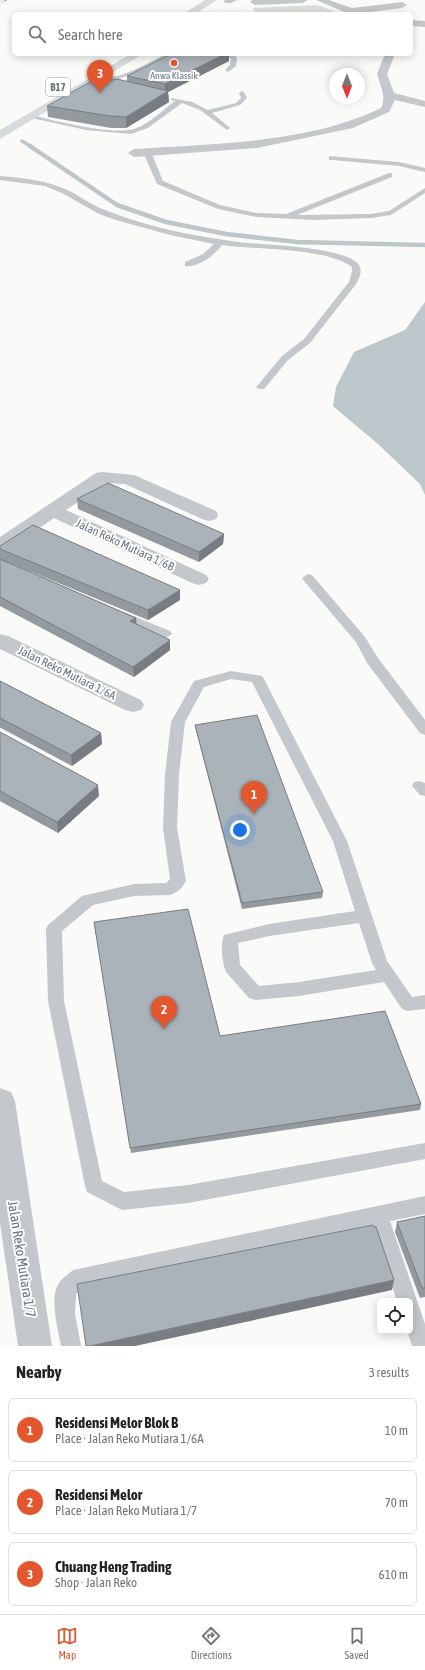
<!DOCTYPE html>
<html lang="en">
<head>
<meta charset="utf-8">
<style>
  :root { --surface:#fff; --page:#f2f2f2; --text:#222; --muted:#767676; --line:#e0e0e0; --accent:#e4572e }
  body { margin:0; font-family:"Asap Condensed",sans-serif; background:var(--page); color:var(--text) }
  .controls { position:absolute; right:12px; bottom:12px; display:grid; overflow:hidden; border-radius:6px; box-shadow:0 2px 10px #0003 }
  .controls button { width:36px; height:36px; display:grid; place-items:center; padding:0; border:0; border-bottom:1px solid var(--line); background:var(--surface); color:var(--text); font:20px sans-serif }
  .compass { position:absolute; left:329px; top:68px; width:36px; height:36px; border-radius:50%; background:var(--surface); box-shadow:0 2px 10px #0003; rotate:180deg }
  .you { position:absolute; left:240px; top:830px; width:14px; height:14px; margin:-10px; border:3px solid #fff; border-radius:50%; background:#1a73e8; box-shadow:0 0 0 6px #1a73e833 }
  .badge { display:grid; place-items:center; width:26px; height:26px; border-radius:50%; background:var(--accent); color:#fff; font-size:13px; font-weight:700 }
  .pin { position:absolute; translate:-50% -33px; filter:drop-shadow(0 1px 2px #0008) }
  .pin::after { content:''; position:absolute; top:21px; width:14px; height:12px; background:inherit; clip-path:polygon(0 0,100% 0,50% 100%) }
  .list { margin:0; padding:0; list-style:none }
  h2 { display:flex; justify-content:space-between; align-items:center; height:52px; margin:0; padding:0 16px; font-size:17px }
  h2 small { font-size:13px; font-weight:400; color:var(--muted) }
  .list li { display:grid; grid-template-columns:26px 1fr auto; gap:12px; align-items:center; box-sizing:border-box; height:64px; margin:0 8px 8px; padding:0 8px; border:1px solid var(--line); border-radius:6px }
  .list b { display:block; font-size:15px; white-space:nowrap }
  .list p { margin:0; font-size:13px; white-space:nowrap; color:var(--muted) }
  .list em { font-size:13px; font-style:normal; color:var(--muted) }
  .icon { flex:none; width:22px; height:22px; fill:none; stroke:currentColor; stroke-width:2; stroke-linecap:round; stroke-linejoin:round }
  .map { position:relative; flex:none; width:425px; height:1346px; overflow:hidden }
  .search { position:absolute; background:var(--surface); box-shadow:0 2px 10px #0003; left:12px; right:12px; top:12px; height:44px; display:flex; align-items:center; gap:10px; box-sizing:border-box; padding:0 14px; border-radius:6px; color:var(--muted); font-size:15px }
  .sheet { height:268px; background:var(--surface) }
  nav { display:flex; justify-content:space-around; align-items:center; box-sizing:border-box; height:56px; border-top:1px solid var(--line); background:var(--surface); font-size:11px; color:var(--muted) }
  nav a { display:grid; justify-items:center; gap:2px }
  nav .on { color:var(--accent) }
  .map>svg:first-child { display:block }
</style>
</head>
<body>
<div class="map">
<svg width="425" height="1346" viewBox="0 0 425 1346">
  <rect width="100%" height="100%" fill="#fafaf8"/>
  <path fill="#dadfd7" d="M 317,5 L 341,14 L 256,14 L 253,8 Z"/>
  <path fill="#bbc7cb" d="M 425,302 L 425,495 L 420,484 L 378,444 L 333,406 L 336,387 L 354,352 L 405,330 Z"/>
  <g fill="none" stroke-linecap="round" stroke-linejoin="round">
    <path stroke="#bbc7cb" stroke-width="3.5" d="M 22,141 L 32,147"/>
    <path stroke="#bbc7cb" stroke-width="4.5" d="M 30,146 L 117,205 L 166,222 L 226,234 L 297,242 L 425,245"/>
    <path fill="#c3c8cc" fill-rule="evenodd" d="M 165,54 L 172,54 L 150,67 L 108,83 L 92,80 L 95,78 C 116,82 146,64 165,54 Z
      M 226,54 L 233,54 L 237,58 L 236,66 L 228,72 L 225,70 L 230,65 L 231,59 Z
      M 242,91 L 244,92 L 247,98 L 240,105 L 212,113 L 229,127 L 230,128 L 227,130 L 200,110 L 182,103 L 148,128 L 131,134 L 86,130 L 27,117 L 30,115 C 55,120 114,137 137,128 C 151,122 163,110 175,101 L 171,100 L 171,98 L 192,102 L 208,110 L 236,103 L 241,98 L 239,93 Z
      M 144,150 L 151,152 L 163,181 L 220,205 L 256,213 L 286,214 L 389,173 L 392,173 L 392,177 L 297,215 L 371,214 L 389,211 L 425,188 L 425,193 L 391,215 L 371,218 L 314,220 L 256,217 L 218,209 L 157,184 L 143,152 Z
      M 329,156 L 399,162 L 425,168 L 425,172 L 399,166 L 332,160 L 329,160 Z
      M 0,176 C 22,178 45,180 65,189 C 79,195 91,205 105,210 C 147,227 193,236 238,242 C 260,245 352,246 360,267 C 362,272 359,279 356,284 L 310,343 L 288,360 L 264,389 L 258,389 L 256,387 L 258,385 L 282,356 L 304,339 L 349,282 L 352,271 L 352,267 C 325,247 256,250 222,245 C 215,255 198,268 185,266 L 185,262 L 203,254 L 214,244 L 170,235 L 116,220 L 99,214 L 64,194 L 45,186 L 0,180 Z
      M 308,574 L 312,575 L 365,637 L 378,658 L 425,720 L 425,735 L 420,733 L 367,663 L 356,642 L 304,581 L 302,578 Z
      M 121,611 L 170,631 L 172,634 L 166,638 L 162,637 L 117,618 L 115,615 Z
      M 231,671 L 262,676 L 264,679 L 347,841 L 387,961 L 412,997 L 425,995 L 425,1009 L 408,1011 L 402,1009 L 384,982 L 299,996 L 255,1000 L 249,998 L 226,972 C 222,963 220,943 224,935 L 269,924 L 355,911 L 333,841 L 252,682 L 231,679 L 204,687 L 185,722 L 179,775 L 177,828 L 186,881 C 182,888 177,893 170,895 L 134,896 L 93,905 L 62,931 L 64,1001 L 102,1181 L 124,1192 L 188,1185 L 425,1143 L 425,1159 L 188,1203 L 122,1210 L 87,1192 L 85,1186 L 48,1001 L 46,929 L 48,925 L 82,896 L 134,884 L 166,883 L 170,879 L 163,828 L 165,775 L 171,722 L 194,681 ZM 359,923 L 372,963 L 376,970 L 299,982 L 259,986 L 240,965 L 238,943 L 269,936 Z
      M 419,781 L 425,783 L 425,796 L 420,795 L 412,786 L 414,782 Z
      M 425,1196 L 425,1214 L 390,1221 L 425,1324 L 425,1346 L 412,1346 L 407,1331 L 410,1331 L 410,1301 L 397,1301 L 372,1225 L 85,1286 L 76,1294 L 75,1314 L 81,1346 L 61,1346 C 58,1330 49,1297 59,1283 C 62,1278 69,1274 73,1270 Z"/>
    <path fill="#c3c8cc" fill-rule="evenodd" d="M 224,0 L 237,0 L 231,3 L 225,3 Z
      M 252,0 L 308,0 L 303,3 L 255,5 L 250,2 Z
      M 316,0 L 329,0 L 352,8 L 402,2 L 407,5 L 402,8 L 362,13 L 363,14 L 349,14 Z
      M 411,20 L 425,21 L 425,27 L 411,26 Z
      M 385,54 L 395,54 L 387,74 L 394,93 L 425,101 L 425,107 L 395,100 L 389,112 L 353,128 L 257,148 L 134,157 L 128,153 L 134,149 C 212,144 310,143 381,108 C 387,97 380,85 377,74 Z
      M 102,472 L 134,475 L 216,511 L 218,515 L 216,519 L 209,521 L 202,519 L 125,484 L 106,483 L 66,510 L 206,575 L 209,579 L 206,583 L 199,585 L 192,583 L 54,518 L 7,550 L 0,552 L 0,537 L 96,473 Z
      M 0,634 L 8,636 L 141,700 L 144,705 L 141,710 L 133,712 L 125,710 L 0,649 Z
      M 0,1088 L 11,1092 L 15,1101 L 52,1346 L 18,1346 L 0,1223 Z"/>
    <path fill="#d6dbdf" fill-rule="evenodd" d="M 205,0 L 217,0 L 195,14 L 183,14 Z
      M 131,54 L 143,54 L 0,139 L 0,130 Z"/>
    <defs>
      <path id="rail" d="M 0,2 L 6,0"/>
    </defs>
    <use href="#rail" stroke="#a2aab0" stroke-width="2"/>
    <use href="#rail" stroke="#fff" stroke-width="1.5" stroke-dasharray="4.5" stroke-linecap="butt"/>
  </g>
  <path fill="#929a9f" d="M 171,54 L 229,54 L 229,61 L 168,92 L 169,102 L 126,128 L 111,128 L 48,117 L 47,106 L 113,80 L 127,81 L 127,76 Z
    M 77,499 L 224,534 L 223,544 L 199,562 L 78,509 Z
    M 0,546 L 180,590 L 180,600 L 148,620 L 0,559 Z
    M 0,559 L 136,618 L 136,624 L 170,650 L 134,677 L 0,606 Z
    M 0,681 L 101,733 L 102,744 L 72,766 L 1,728 L 0,728 Z
    M 195,725 L 323,892 L 322,898 L 242,909 L 196,730 Z
    M 0,732 L 99,796 L 58,833 L 0,801 Z
    M 94,922 L 220,1036 L 421,1104 L 420,1110 L 131,1153 Z
    M 425,1216 L 425,1297 L 420,1298 L 395,1232 L 397,1222 Z"/>
  <path fill="#777d82" d="M 225,54 L 229,54 L 229,61 L 168,92 L 169,102 L 126,128 L 126,117 L 165,93 L 165,84 Z
    M 224,534 L 223,544 L 199,562 L 199,552 Z
    M 180,590 L 180,600 L 148,620 L 148,610 Z
    M 136,618 L 137,628 L 130,621 Z
    M 170,640 L 170,650 L 134,677 L 133,667 Z
    M 101,733 L 102,744 L 72,766 L 71,755 Z
    M 98,785 L 99,796 L 58,833 L 57,822 Z
    M 394,1280 L 392,1290 L 135,1346 L 90,1346 Z"/>
  <path fill="#aab3b9" stroke="#777d82" d="M 171,54 L 225,54 L 165,84 L 127,76 Z
    M 97,78 L 113,80 L 117,79 L 168,91 L 126,117 L 110,116 L 47,106 Z
    M 108,483 L 224,534 L 199,552 L 77,499 Z
    M 33,525 L 180,590 L 148,610 L 0,549 L 0,546 Z
    M 0,559 L 136,618 L 130,621 L 170,640 L 133,667 L 0,597 Z
    M 0,681 L 101,733 L 71,755 L 0,718 Z
    M 257,715 L 323,892 L 242,903 L 195,725 Z
    M 0,732 L 98,785 L 57,822 L 0,791 Z
    M 188,909 L 220,1036 L 385,1011 L 421,1104 L 130,1148 L 94,922 Z
    M 425,1216 L 425,1288 L 422,1288 L 397,1222 Z
    M 373,1225 L 374,1227 L 376,1227 L 394,1280 L 90,1346 L 86,1346 L 77,1284 Z"/>
  <circle fill="#e4572e" stroke="#fff" stroke-width="1.5" cx="174" cy="63" r="4"/>
  <g text-anchor="middle" stroke-width="4" stroke-linejoin="round" paint-order="stroke">
    <g font-size="10" fill="#657683" stroke="#fff">
      <text x="174" y="79">Anwa Klassik</text>
    </g>
    <rect fill="#fff" stroke="#939fa8" stroke-width="1" x="46" y="78" width="24" height="18" rx="3"/>
    <g font-size="11" font-weight="bold" fill="#657683">
      <text x="58" y="91">B17</text>
    </g>
    <g font-size="12" fill="#657683" stroke="#fff">
      <text transform="translate(125 545) rotate(25)" y="4">Jalan Reko Mutiara 1/6B</text>
      <text transform="translate(67 673) rotate(26)" y="4">Jalan Reko Mutiara 1/6A</text>
    </g>
    <g font-size="14" fill="#657683" stroke="#fff">
      <text transform="translate(22 1259) rotate(81)" y="5">Jalan Reko Mutiara 1/7</text>
    </g>
  </g>
</svg>
<div class="controls">
<button><svg class="icon" aria-label="locate" viewBox="0 0 24 24"><circle cx="12" cy="12" r="6"/><path d="M12 2v4M12 18v4M2 12h4M18 12h4"/></svg></button>
</div>
<svg class="compass" viewBox="-18 -18 36 36"><path d="M0-13l5 13h-10z" fill="#e53935"/><path d="M0 13l5-13h-10z" fill="#767676"/></svg>
<div class="you"></div>
<div class="pin badge" style="left:254px;top:814px">1</div>
<div class="pin badge" style="left:164px;top:1029px">2</div>
<div class="pin badge" style="left:100px;top:93px">3</div>
<div class="search"><svg class="icon" aria-label="search" viewBox="0 0 24 24"><circle cx="10" cy="10" r="6"/><path d="M15 15l6 6"/></svg>Search here</div>
</div>
<section class="sheet">
<h2>Nearby<small>3 results</small></h2>
<ul class="list">
<li><span class="badge">1</span><div><b>Residensi Melor Blok B</b><p>Place · Jalan Reko Mutiara 1/6A</p></div><em>10 m</em></li>
<li><span class="badge">2</span><div><b>Residensi Melor</b><p>Place · Jalan Reko Mutiara 1/7</p></div><em>70 m</em></li>
<li><span class="badge">3</span><div><b>Chuang Heng Trading</b><p>Shop · Jalan Reko</p></div><em>610 m</em></li>
</ul>
</section>
<nav>
<a class="on"><svg class="icon" aria-label="map" viewBox="0 0 24 24"><path d="M3 6l6-2 6 2 6-2v14l-6 2-6-2-6 2zM9 4v14M15 6v14"/></svg>Map</a>
<a><svg class="icon" aria-label="directions" viewBox="0 0 24 24"><path d="M12 3l9 9-9 9-9-9zM9 14v-3h6M13 9l2 2-2 2"/></svg>Directions</a>
<a><svg class="icon" aria-label="saved" viewBox="0 0 24 24"><path d="M7 4h10v16l-5-4-5 4z"/></svg>Saved</a>
</nav>
</body>
</html>
